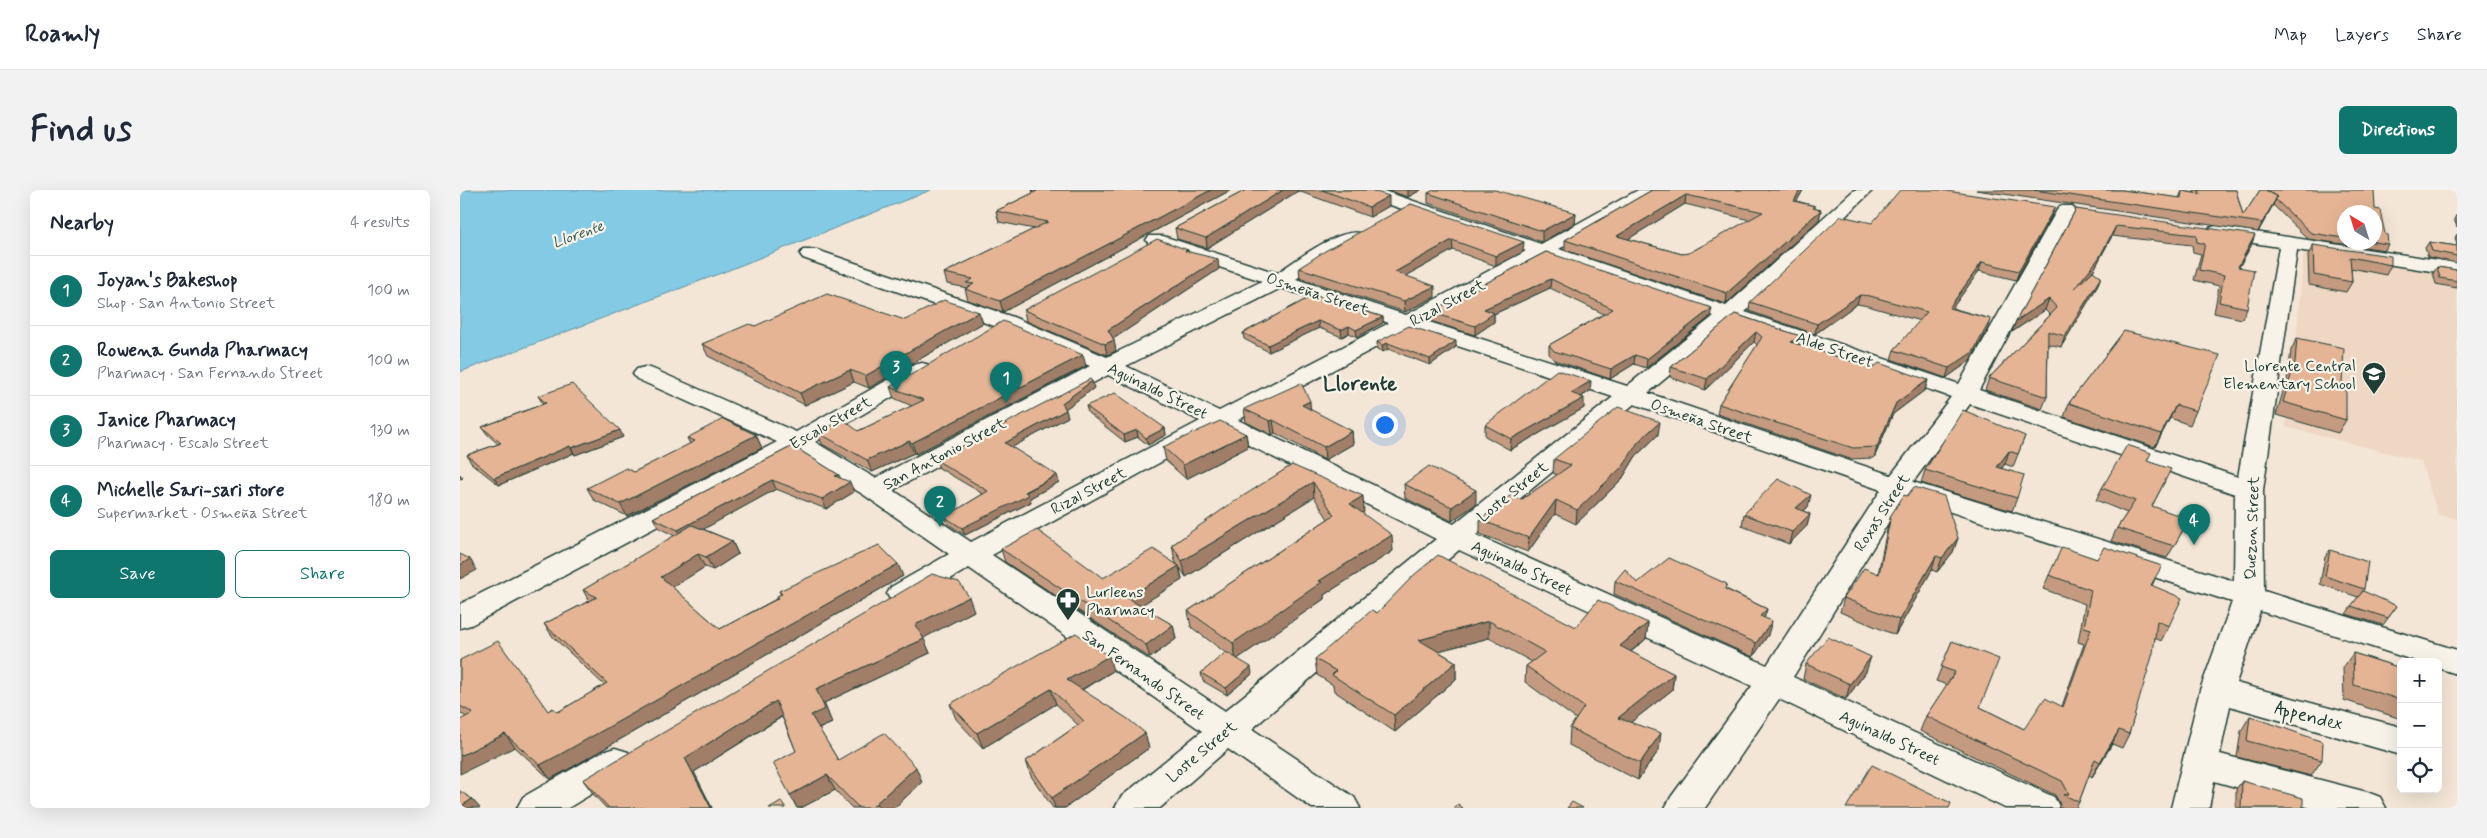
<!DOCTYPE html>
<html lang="en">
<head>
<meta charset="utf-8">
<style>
  :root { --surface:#fff; --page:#f2f2f3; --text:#1f2937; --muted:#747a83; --line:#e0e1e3; --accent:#0f766e }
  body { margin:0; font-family:Mynerve,sans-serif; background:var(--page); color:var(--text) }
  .controls { position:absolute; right:15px; bottom:15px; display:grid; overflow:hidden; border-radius:8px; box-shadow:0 5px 20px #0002 }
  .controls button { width:45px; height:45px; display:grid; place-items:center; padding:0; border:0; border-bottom:1px solid var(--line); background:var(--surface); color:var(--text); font:25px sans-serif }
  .compass { position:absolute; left:1877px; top:15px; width:45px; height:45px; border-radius:50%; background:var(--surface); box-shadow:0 5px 20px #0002; rotate:322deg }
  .you { position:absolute; left:924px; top:234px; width:18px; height:18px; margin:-12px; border:4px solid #fff; border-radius:50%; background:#1a73e8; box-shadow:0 0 0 8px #1a73e833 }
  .badge { display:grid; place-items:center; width:32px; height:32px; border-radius:50%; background:var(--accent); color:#fff; font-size:16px; font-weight:700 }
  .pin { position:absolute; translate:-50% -41px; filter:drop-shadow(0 1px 2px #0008) }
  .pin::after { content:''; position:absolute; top:26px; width:18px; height:15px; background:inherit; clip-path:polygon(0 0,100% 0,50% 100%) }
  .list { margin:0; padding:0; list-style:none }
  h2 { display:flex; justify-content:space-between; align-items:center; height:65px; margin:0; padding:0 20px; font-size:21px }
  h2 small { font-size:16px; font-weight:400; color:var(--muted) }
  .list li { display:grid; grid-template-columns:32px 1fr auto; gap:15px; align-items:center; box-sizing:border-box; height:70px; padding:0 20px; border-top:1px solid var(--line) }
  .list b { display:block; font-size:19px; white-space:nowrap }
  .list p { margin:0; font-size:16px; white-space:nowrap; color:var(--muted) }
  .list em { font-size:16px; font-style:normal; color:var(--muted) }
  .actions { display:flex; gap:10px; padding:15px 20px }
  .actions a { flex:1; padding:11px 0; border:1px solid var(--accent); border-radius:8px; text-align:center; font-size:18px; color:var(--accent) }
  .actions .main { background:var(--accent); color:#fff }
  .icon { flex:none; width:28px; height:28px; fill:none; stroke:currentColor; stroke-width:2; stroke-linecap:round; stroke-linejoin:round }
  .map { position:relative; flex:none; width:1997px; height:618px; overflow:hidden; border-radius:8px }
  header { display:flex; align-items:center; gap:30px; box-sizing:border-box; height:70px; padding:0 25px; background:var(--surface); border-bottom:1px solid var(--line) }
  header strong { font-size:24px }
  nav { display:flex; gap:28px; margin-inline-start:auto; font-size:18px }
  .intro { display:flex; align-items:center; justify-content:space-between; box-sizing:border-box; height:120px; padding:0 30px }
  h1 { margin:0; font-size:35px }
  .button { padding:12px 22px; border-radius:8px; background:var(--accent); color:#fff; font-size:18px; font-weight:700 }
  main { display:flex; gap:30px; padding:0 30px }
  aside { flex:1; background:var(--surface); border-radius:8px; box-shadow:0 5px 20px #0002 }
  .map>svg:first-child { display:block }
</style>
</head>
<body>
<header>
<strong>Roamly</strong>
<nav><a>Map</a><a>Layers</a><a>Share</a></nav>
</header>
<div class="intro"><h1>Find us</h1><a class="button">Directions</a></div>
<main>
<aside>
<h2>Nearby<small>4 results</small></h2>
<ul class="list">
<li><span class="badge">1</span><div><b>Joyan's Bakeshop</b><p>Shop · San Antonio Street</p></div><em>100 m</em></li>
<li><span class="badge">2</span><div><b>Rowena Gunda Pharmacy</b><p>Pharmacy · San Fernando Street</p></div><em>100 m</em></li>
<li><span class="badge">3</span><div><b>Janice Pharmacy</b><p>Pharmacy · Escalo Street</p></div><em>130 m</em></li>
<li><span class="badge">4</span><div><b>Michelle Sari-sari store</b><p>Supermarket · Osmeña Street</p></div><em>180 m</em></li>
</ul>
<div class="actions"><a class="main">Save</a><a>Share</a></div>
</aside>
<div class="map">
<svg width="1997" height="618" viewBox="0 0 1997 618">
  <rect width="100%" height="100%" fill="#f3e6d7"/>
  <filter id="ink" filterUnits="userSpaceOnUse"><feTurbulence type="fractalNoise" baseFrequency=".02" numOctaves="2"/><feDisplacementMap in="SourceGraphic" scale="10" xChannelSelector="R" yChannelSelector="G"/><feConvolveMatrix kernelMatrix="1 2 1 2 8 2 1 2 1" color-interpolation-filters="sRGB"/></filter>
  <g filter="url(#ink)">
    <path fill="#eed7c3" d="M 1844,60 L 1997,86 L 1997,329 L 1978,325 L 1961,271 L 1826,237 L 1834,174 Z"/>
    <path fill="#84cae5" stroke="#5c929e" d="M 0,0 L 471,0 L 269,80 L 0,182 Z"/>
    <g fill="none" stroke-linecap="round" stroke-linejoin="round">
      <defs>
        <path id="minor" d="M 895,0 L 921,0 L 1081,54 L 1178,0 L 1200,0 L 1197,4 L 1099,59 L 1266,116 L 1394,0 L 1413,0 L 1285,122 L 1499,194 L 1597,20 L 1600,16 L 1612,16 L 1615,20 L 1519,200 L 1778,287 L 1819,57 L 1749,46 L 1747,42 L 1749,38 L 1756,36 L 1997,73 L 1997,85 L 1837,60 L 1803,300 L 1804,401 L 1997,460 L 1997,484 L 1978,478 L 1978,472 L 1959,472 L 1800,421 L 1776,493 L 1941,537 L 1941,565 L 1770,516 L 1760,564 L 1907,602 L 1920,607 L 1926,618 L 1851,618 L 1754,591 L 1749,618 L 1711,618 L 1740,500 L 1772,412 L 1444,307 L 1333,487 L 1594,607 L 1600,618 L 1545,618 L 1319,509 L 1245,618 L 1205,618 L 1211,607 L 1292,496 L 999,360 L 792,539 L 894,607 L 900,618 L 852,618 L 768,559 L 700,618 L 655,618 L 661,607 L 742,541 L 509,378 L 453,411 L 442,414 L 431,411 L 427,404 L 431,397 L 489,364 L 404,305 L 336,263 L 11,435 L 0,438 L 0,414 L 317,252 L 177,189 L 173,184 L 177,179 L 185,177 L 193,179 L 336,242 L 454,175 L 462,173 L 470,175 L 474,180 L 470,185 L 355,252 L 415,288 L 630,176 L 537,137 L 343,68 L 340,64 L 343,60 L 357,60 L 553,127 L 647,167 L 802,91 L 689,54 L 686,50 L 689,46 L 703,46 L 817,83 C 835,71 879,38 900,43 L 902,47 L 900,51 L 865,69 L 836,89 L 946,125 L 1066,61 L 898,4 ZM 1084,67 L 1254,126 L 1167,196 L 966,131 ZM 821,98 L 929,133 L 759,221 L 666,176 ZM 1273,132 L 1491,207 L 1431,285 L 1188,203 ZM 949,140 L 1153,207 L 994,334 L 778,230 ZM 648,185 L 740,231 L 511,352 L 433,300 ZM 1174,214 L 1421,300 L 1307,475 L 1016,345 ZM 1510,214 L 1775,304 L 1774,391 L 1453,292 ZM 759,240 L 976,349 L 765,521 L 532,365 Z
          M 155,558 L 168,562 L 173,572 L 168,582 L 108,618 L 57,618 L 63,607 L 142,562 Z"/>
      </defs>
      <use href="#minor" stroke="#1f3d34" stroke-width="3"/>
      <use href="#minor" fill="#f7f3e8" fill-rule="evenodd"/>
    </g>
    <path fill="#c49b80" stroke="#1f3d34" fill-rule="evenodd" d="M 572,0 L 771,0 L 543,122 L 508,110 L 505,99 L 507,98 L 487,94 L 484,83 L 574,39 L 539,32 L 536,21 L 573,3 Z
      M 786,0 L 910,0 L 929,16 L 910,27 L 838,1 L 747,58 L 717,49 L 715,38 Z
      M 927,0 L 961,0 L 948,7 Z
      M 1192,0 L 1343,0 L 1337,11 L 1355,16 L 1355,19 L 1361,20 L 1359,30 L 1266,114 L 1105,60 L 1105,50 ZM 1225,14 L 1290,30 L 1229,63 L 1222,64 L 1168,49 Z
      M 1516,0 L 1662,0 L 1719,8 L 1722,1 L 1735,3 L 1734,0 L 1776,0 L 1783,26 L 1800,0 L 1915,19 L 1928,54 L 1925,60 L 1848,49 L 1813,15 L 1798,42 ZM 1884,22 L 1914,52 L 1884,52 Z
      M 968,3 L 1116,23 L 1115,33 L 1082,52 L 968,13 Z
      M 951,14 L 1063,62 L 1036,76 L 993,60 L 946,86 L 975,107 L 945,122 L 840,88 L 839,78 Z
      M 1616,19 L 1791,56 L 1779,77 L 1787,118 L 1782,129 L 1754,123 L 1759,96 L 1734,90 L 1741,64 L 1733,62 L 1732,55 L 1652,46 L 1633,81 L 1637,97 L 1601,157 L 1588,154 L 1587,207 L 1582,219 L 1525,200 L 1529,188 L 1590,125 L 1585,120 L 1552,142 L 1556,131 Z
      M 1997,24 L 1997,37 L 1994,29 Z
      M 1592,25 L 1556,90 L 1519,81 L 1492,118 L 1531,129 L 1528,139 L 1510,171 L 1486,188 L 1431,169 L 1434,160 L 1460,131 L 1408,116 L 1397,114 L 1355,144 L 1289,121 L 1290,112 L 1412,33 Z
      M 1997,44 L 1997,55 L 1995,48 Z
      M 1969,52 L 1997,56 L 1997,73 L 1968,67 L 1965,58 Z
      M 1853,55 L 1931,75 L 1926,85 L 1891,78 L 1892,92 L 1886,102 L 1849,95 L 1848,65 Z
      M 728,60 L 729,62 L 759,79 L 653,149 L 656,161 L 647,165 L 566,131 L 564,120 Z
      M 1086,62 L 1250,127 L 1186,178 L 1174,174 L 1150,189 L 1094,170 L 1089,164 L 1089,155 L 1144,124 L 1090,98 L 1034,124 L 1034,132 L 1015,145 L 970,131 L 970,122 Z
      M 1977,77 L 1997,80 L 1997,98 L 1976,94 L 1973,83 Z
      M 854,105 L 923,127 L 923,133 L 897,147 L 889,143 L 882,147 L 859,138 L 809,162 L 784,149 L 783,143 Z
      M 1275,124 L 1340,146 L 1338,154 L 1413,178 L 1468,190 L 1465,200 L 1433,224 L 1414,268 L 1390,269 L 1257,224 L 1259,214 L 1297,155 L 1294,152 L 1245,200 L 1210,187 L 1211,177 Z
      M 445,130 L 523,133 L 409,198 L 394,192 L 345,215 L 248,166 L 242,154 L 295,136 Z
      M 1664,141 L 1736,221 L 1730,235 L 1710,228 L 1695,257 L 1604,227 L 1609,213 Z
      M 1837,148 L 1882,193 L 1886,230 L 1878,243 L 1816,225 L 1828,185 L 1831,160 Z
      M 917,152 L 996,157 L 970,175 L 928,159 L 923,162 L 917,159 Z
      M 626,176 L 456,264 L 454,263 L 412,282 L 362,254 L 357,242 L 398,241 L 452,216 L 434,208 L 430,197 Z
      M 634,198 L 605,219 L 608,227 L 552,257 L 599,292 L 570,308 L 571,312 L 505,345 L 488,334 L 485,327 L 523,304 L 479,278 L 476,270 Z
      M 1130,201 L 1121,207 L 1124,218 L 1050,260 L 1025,246 L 1025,235 Z
      M 78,206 L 163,247 L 115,265 L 114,263 L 39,295 L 11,273 L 7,265 L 38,254 L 27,244 L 22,237 L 83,214 Z
      M 626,216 L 705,238 L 706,245 L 688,255 L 678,247 L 665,252 L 628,223 Z
      M 784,219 L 850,220 L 892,241 L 893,254 L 865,270 L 815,243 L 812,245 L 786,232 Z
      M 786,244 L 788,257 L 726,289 L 706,271 L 703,257 Z
      M 296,245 L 302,258 L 167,326 L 134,310 L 127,298 L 174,282 L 230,254 L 227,248 Z
      M 1198,245 L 1176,266 L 1162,289 L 1116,334 L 1095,324 L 1068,362 L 1020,344 L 1020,330 L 1061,310 L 1097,285 L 1093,283 L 1094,269 Z
      M 1565,246 L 1553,277 L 1545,274 L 1541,279 L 1557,308 L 1552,321 L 1461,293 L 1465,280 Z
      M 333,256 L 379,285 L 381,289 L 394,302 L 366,319 L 316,299 L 243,339 L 272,351 L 278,364 L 253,380 L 245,377 L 212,397 L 260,439 L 318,408 L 317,406 L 321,405 L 319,401 L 443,386 L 109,579 L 90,589 L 55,557 L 0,523 L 0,470 L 88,521 L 98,522 L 144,495 L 93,447 L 84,434 L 129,411 L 123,400 L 215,346 L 199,338 L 193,328 Z
      M 1688,271 L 1705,291 L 1692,316 L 1722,342 L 1707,368 L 1651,351 L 1657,338 L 1667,323 L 1636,310 L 1642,298 Z
      M 832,275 L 904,322 L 902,323 L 933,361 L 864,405 L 864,409 L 777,469 L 792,484 L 767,505 L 743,491 L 741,483 L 766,463 L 731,437 L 728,421 L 868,329 L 854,307 L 726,387 L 720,378 L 722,390 L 679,416 L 713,435 L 716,449 L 690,468 L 545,372 L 541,359 L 643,388 L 718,376 L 715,371 L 712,355 Z
      M 944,294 L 1016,314 L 992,331 L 945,308 Z
      M 1348,317 L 1344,321 L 1350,324 L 1347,336 L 1329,354 L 1282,336 L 1284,324 Z
      M 1431,325 L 1498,348 L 1493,362 L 1477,382 L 1472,380 L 1435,445 L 1380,422 L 1384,408 L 1418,384 L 1427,339 Z
      M 1870,360 L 1904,399 L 1901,403 L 1937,416 L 1923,435 L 1886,424 L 1898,407 L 1860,394 L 1865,367 Z
      M 1589,385 L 1695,389 L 1692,396 L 1709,436 L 1701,451 L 1695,448 L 1669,544 L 1662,558 L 1652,554 L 1632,587 L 1629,585 L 1619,612 L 1616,618 L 1598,618 L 1600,614 L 1595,605 L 1460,541 L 1466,526 L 1487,495 L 1476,491 L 1492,451 L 1520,517 L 1564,539 L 1602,516 L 1624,454 L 1618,452 L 1625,414 L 1583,399 Z
      M 1155,391 L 1177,393 L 1266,399 L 1307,419 L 1304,428 L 1308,445 L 1293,467 L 1154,404 Z
      M 514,421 L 463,448 L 470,463 L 364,513 L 372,533 L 359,539 L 378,570 L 462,592 L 434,618 L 392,618 L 375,600 L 341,618 L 337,618 L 330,605 L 336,561 L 322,527 L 234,582 L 252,618 L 146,618 L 134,605 L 123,590 Z
      M 917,423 L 1116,437 L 1188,433 L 1186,449 L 1171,462 L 1214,484 L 1212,500 L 1171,532 L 1199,560 L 1178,590 L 1109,555 L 1110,538 L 1116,529 L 1065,492 L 1066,476 L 1072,472 L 1029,448 L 978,461 L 996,472 L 996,489 L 935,542 L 874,501 L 873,495 L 857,485 L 855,469 Z
      M 1893,463 L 1941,478 L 1941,529 L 1884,510 L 1883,478 Z
      M 1346,474 L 1406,482 L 1386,509 L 1343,489 Z
      M 653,481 L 622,500 L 689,558 L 605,618 L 593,618 L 571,586 L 566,571 L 618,535 L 596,514 L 523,558 L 496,529 L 490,514 Z
      M 1790,526 L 1862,570 L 1851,586 L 1777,567 L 1781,541 Z
      M 1782,591 L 1843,618 L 1776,618 L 1776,599 Z"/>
    <path fill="#a07e68" stroke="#1f3d34" d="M 751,0 L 771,0 L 543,122 L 540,111 Z
      M 823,0 L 838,0 L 838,1 L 747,58 L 746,48 Z
      M 948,0 L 961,0 L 948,7 Z
      M 1340,0 L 1343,0 L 1332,20 L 1334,11 Z
      M 1226,5 L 1225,14 L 1157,56 L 1157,46 Z
      M 929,6 L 929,16 L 910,27 L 909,17 Z
      M 1817,7 L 1813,15 L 1798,42 L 1802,33 Z
      M 1595,17 L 1592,25 L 1556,90 L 1559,81 Z
      M 1361,20 L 1359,30 L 1266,114 L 1267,103 Z
      M 1116,23 L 1115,33 L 1082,52 L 1082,41 Z
      M 1656,36 L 1652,46 L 1635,78 L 1610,110 L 1614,99 Z
      M 1795,45 L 1791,56 L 1773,87 L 1778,77 Z
      M 992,50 L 993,60 L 935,92 L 935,82 Z
      M 1064,52 L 1063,62 L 1036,76 L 1036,66 Z
      M 758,69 L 759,79 L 650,151 L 648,140 Z
      M 1522,72 L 1519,81 L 1486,127 L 1489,118 Z
      M 1641,87 L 1637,97 L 1601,157 L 1605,146 Z
      M 1091,89 L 1090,98 L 1034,124 L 1034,132 L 1015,145 L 1015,136 L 1024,119 Z
      M 975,96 L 975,107 L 945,122 L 944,111 Z
      M 1400,105 L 1397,114 L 1355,144 L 1357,134 Z
      M 1589,109 L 1585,120 L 1552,142 L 1556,131 Z
      M 1252,118 L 1250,127 L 1186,178 L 1187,169 Z
      M 519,122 L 523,133 L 409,198 L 405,186 Z
      M 923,127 L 923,133 L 897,147 L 896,140 Z
      M 1531,129 L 1528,139 L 1510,171 L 1486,188 L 1489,178 Z
      M 858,131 L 859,138 L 809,162 L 808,155 Z
      M 889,136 L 889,143 L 882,147 L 881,140 Z
      M 1296,142 L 1294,152 L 1245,200 L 1247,189 Z
      M 1340,146 L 1338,156 L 1331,152 Z
      M 654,150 L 656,161 L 647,165 L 645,154 Z
      M 996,151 L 996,157 L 970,175 L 970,169 Z
      M 928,153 L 928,159 L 923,162 L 922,155 Z
      M 623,165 L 626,176 L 456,264 L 452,253 Z
      M 1175,165 L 1174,174 L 1150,189 L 1151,179 Z
      M 390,180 L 394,192 L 345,215 L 340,203 Z
      M 1468,190 L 1465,200 L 1433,224 L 1414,268 L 1417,257 L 1436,213 Z
      M 632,191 L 634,198 L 604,220 L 602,213 Z
      M 1131,191 L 1130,201 L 1110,214 L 1111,203 Z
      M 1124,208 L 1124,218 L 1050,260 L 1051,249 Z
      M 850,211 L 851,225 L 842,215 Z
      M 1716,215 L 1710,228 L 1695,257 L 1701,244 Z
      M 606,220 L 608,227 L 547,260 L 545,253 Z
      M 813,230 L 815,243 L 812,245 L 810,231 Z
      M 1200,232 L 1198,245 L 1176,266 L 1162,289 L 1116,334 L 1117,320 L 1178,252 Z
      M 705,238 L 706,245 L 688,255 L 686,248 Z
      M 160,240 L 163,247 L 115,265 L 111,258 Z
      M 677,240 L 678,247 L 665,252 L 664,245 Z
      M 892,241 L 893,254 L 865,270 L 864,257 Z
      M 786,244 L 788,257 L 726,289 L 723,275 Z
      M 296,245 L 302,258 L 167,326 L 160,314 Z
      M 449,251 L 454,263 L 412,282 L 407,270 Z
      M 110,256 L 114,263 L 39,295 L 34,288 Z
      M 1549,261 L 1545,274 L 1532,290 L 1537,277 Z
      M 0,284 L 3,288 L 0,289 Z
      M 597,285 L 599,292 L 570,308 L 571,312 L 505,345 L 502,338 Z
      M 312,290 L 316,299 L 224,350 L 218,340 Z
      M 390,292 L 394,302 L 366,319 L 362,309 Z
      M 853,292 L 854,307 L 726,387 L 722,371 Z
      M 1016,300 L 1016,314 L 992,331 L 992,317 Z
      M 1351,305 L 1348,317 L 1333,330 L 1336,318 Z
      M 903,306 L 904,322 L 891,330 L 890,314 Z
      M 1096,310 L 1095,324 L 1068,362 L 1069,348 Z
      M 1350,324 L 1347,336 L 1329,354 L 1332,342 Z
      M 932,345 L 933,361 L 864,405 L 864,409 L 776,470 L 773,453 L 859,391 Z
      M 1498,348 L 1493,362 L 1477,382 L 1482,368 Z
      M 272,351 L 278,364 L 253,380 L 246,367 Z
      M 238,364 L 245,377 L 208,400 L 201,387 Z
      M 1476,366 L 1472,380 L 1435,445 L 1439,430 Z
      M 10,369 L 17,380 L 0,389 L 0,375 Z
      M 438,374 L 443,386 L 109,579 L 90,589 L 80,575 Z
      M 719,376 L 722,390 L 670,422 L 667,408 Z
      M 509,407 L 514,421 L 460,450 L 455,435 Z
      M 1307,419 L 1303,432 L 1300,426 Z
      M 1029,431 L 1029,448 L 959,466 L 959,450 Z
      M 1312,431 L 1308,445 L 1293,467 L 1296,453 Z
      M 1188,433 L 1186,449 L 1158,472 L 1160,456 Z
      M 713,435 L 716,449 L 690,468 L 686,455 Z
      M 464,449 L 470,463 L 364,513 L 372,533 L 358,539 L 351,525 L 356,499 Z
      M 649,466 L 653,481 L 612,505 L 607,490 Z
      M 1411,467 L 1406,482 L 1386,509 L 1390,494 Z
      M 996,472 L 996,489 L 935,542 L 934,525 Z
      M 791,477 L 792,484 L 767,505 L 766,498 Z
      M 1214,484 L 1212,500 L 1156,544 L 1158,528 Z
      M 591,499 L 596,514 L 523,558 L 517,543 Z
      M 316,511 L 324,525 L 234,582 L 252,618 L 251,618 L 225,568 Z
      M 1659,540 L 1652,554 L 1632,587 L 1640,572 Z
      M 685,543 L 689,558 L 605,618 L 595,618 L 592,608 Z
      M 1201,543 L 1199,560 L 1178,590 L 1180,573 Z
      M 45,544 L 55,557 L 0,584 L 0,566 Z
      M 456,577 L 462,592 L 434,618 L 414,618 L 413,616 Z
      M 367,585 L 375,600 L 341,618 L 337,618 L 330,605 Z
      M 12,609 L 20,618 L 0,618 L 0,617 Z"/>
    <path fill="#e4b495" stroke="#1f3d34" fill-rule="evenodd" d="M 572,0 L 751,0 L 540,111 L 505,99 L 514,94 L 506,93 L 513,89 L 484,83 L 588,32 L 536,21 L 577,1 Z
      M 786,0 L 823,0 L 746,48 L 715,38 Z
      M 862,0 L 910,0 L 929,6 L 909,17 Z
      M 974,0 L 1035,0 L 1116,23 L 1082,41 L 968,3 Z
      M 1192,0 L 1340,0 L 1334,11 L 1355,16 L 1353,18 L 1361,20 L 1267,103 L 1105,50 ZM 1226,5 L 1303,22 L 1229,63 L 1222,64 L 1157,46 Z
      M 1440,0 L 1480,0 L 1595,17 L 1559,81 L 1522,72 L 1489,118 L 1531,129 L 1513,162 L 1489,178 L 1434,160 L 1467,122 L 1410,106 L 1400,105 L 1357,134 L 1290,112 L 1381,26 L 1412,33 Z
      M 1574,0 L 1662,0 L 1721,8 L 1722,1 L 1740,4 L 1739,0 L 1776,0 L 1783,26 L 1800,0 L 1805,0 L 1817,7 L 1802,33 Z
      M 1806,0 L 1914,0 L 1915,19 L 1920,20 L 1925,44 L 1927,45 L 1928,54 L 1914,52 L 1914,22 L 1884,22 L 1884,48 L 1851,43 L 1815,9 L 1817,7 Z
      M 951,14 L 1064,52 L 1036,66 L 992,50 L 935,82 L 975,96 L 944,111 L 839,78 L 865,61 Z
      M 1616,19 L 1795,45 L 1778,77 L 1794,80 L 1787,118 L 1759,112 L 1764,85 L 1739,80 L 1745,54 L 1737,52 L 1736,45 L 1656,36 L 1639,68 L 1614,99 L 1633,81 L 1641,87 L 1605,146 L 1588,141 L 1587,207 L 1529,188 L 1597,118 L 1589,109 L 1556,131 Z
      M 697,49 L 728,60 L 725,61 L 758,69 L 648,140 L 654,150 L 645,154 L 564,120 Z
      M 1969,52 L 1997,56 L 1997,66 L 1972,61 Z
      M 1853,55 L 1931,66 L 1931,75 L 1890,67 L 1892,92 L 1854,85 Z
      M 1086,62 L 1252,118 L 1187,169 L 1175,165 L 1151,179 L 1094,161 L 1089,155 L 1153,119 L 1091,89 L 1024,119 L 1034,123 L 1015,136 L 970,122 Z
      M 1977,77 L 1997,80 L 1997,91 L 1980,88 Z
      M 367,104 L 445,130 L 484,110 L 519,122 L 405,186 L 390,180 L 340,203 L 242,154 L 289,134 L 295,136 Z
      M 854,105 L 923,127 L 896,140 L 889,136 L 881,140 L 858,131 L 808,155 L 783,143 Z
      M 1275,124 L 1340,146 L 1331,152 L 1413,178 L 1419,173 L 1468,190 L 1436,213 L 1417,257 L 1393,258 L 1259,214 L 1302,147 L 1296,142 L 1247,189 L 1211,177 Z
      M 543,131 L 623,165 L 452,253 L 449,251 L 407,270 L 357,242 L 384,230 L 398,241 L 464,210 L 430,197 Z
      M 949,136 L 996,151 L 970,169 L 928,153 L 922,155 L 917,152 Z
      M 1664,141 L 1760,165 L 1736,221 L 1716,215 L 1701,244 L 1609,213 Z
      M 1837,148 L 1884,158 L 1882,193 L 1886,194 L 1886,230 L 1823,212 L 1835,172 Z
      M 1097,180 L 1131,191 L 1111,203 L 1124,208 L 1051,249 L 1025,235 Z
      M 630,189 L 632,191 L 602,213 L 606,220 L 545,253 L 597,285 L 565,302 L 569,305 L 502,338 L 485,327 L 528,301 L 476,270 Z
      M 841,193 L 850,211 L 842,215 L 892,241 L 864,257 L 813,230 L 810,231 L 784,219 Z
      M 112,194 L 160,240 L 111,258 L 110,256 L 34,288 L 7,265 L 41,253 L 22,237 L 86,213 L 78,206 Z
      M 655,203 L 705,238 L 686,248 L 677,240 L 664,245 L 626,216 Z
      M 1158,217 L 1200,232 L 1178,252 L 1164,275 L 1117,320 L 1096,310 L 1069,348 L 1020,330 L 1051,305 L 1061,310 L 1111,275 L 1094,269 Z
      M 1503,220 L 1565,246 L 1558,264 L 1549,261 L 1537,277 L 1564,285 L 1557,308 L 1465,280 Z
      M 263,229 L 296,245 L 160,314 L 127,298 L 166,278 L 174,282 L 235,251 L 227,248 Z
      M 760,231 L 786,244 L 723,275 L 703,257 Z
      M 1667,255 L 1691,263 L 1687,271 L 1711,279 L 1692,316 L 1729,329 L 1714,356 L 1657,338 L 1675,311 L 1642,298 Z
      M 333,256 L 379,285 L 375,286 L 390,292 L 362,309 L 312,290 L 218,340 L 193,328 Z
      M 832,275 L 903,306 L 890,314 L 932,345 L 859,391 L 862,392 L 773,453 L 728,421 L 874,325 L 853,292 L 722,371 L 712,355 L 769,315 Z
      M 969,276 L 1016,300 L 992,317 L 944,294 Z
      M 1318,289 L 1351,305 L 1336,318 L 1350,324 L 1332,342 L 1284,324 Z
      M 1454,297 L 1484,306 L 1498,348 L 1482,368 L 1476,366 L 1439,430 L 1384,408 L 1404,378 L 1419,384 L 1431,325 L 1444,305 L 1447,306 Z
      M 232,335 L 272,351 L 246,367 L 238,364 L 201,387 L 260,439 L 319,408 L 317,406 L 322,404 L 319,401 L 419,355 L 438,374 L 99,565 L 80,575 L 45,544 L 0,566 L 0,530 L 13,523 L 0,516 L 0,470 L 38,451 L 88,521 L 93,518 L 98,522 L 147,493 L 84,434 L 137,407 L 123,400 Z
      M 577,340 L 643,388 L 693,359 L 719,376 L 667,408 L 713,435 L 686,455 L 541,359 Z
      M 1602,357 L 1637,369 L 1644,357 L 1702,376 L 1691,395 L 1722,408 L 1709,436 L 1697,431 L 1693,463 L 1669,544 L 1659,540 L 1640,572 L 1635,569 L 1619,612 L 1604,605 L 1609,604 L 1602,591 L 1466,526 L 1495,482 L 1481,477 L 1492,451 L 1539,469 L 1520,517 L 1564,539 L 1585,508 L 1603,517 L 1631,439 L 1624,437 L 1631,400 L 1589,385 Z
      M 1870,360 L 1908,372 L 1904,399 L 1865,386 Z
      M 0,364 L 10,369 L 0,375 Z
      M 978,365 L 1116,437 L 1138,410 L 1188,433 L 1160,456 L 1214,484 L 1158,528 L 1201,543 L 1180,573 L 1110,538 L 1124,517 L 1066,476 L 1085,462 L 1029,431 L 959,450 L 996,472 L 934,525 L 872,485 L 876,481 L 855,469 L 912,420 L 917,423 L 954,385 Z
      M 1209,368 L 1267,394 L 1265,399 L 1307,419 L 1300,426 L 1312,431 L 1296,453 L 1155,391 L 1165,379 L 1177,393 Z
      M 472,384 L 499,392 L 509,407 L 455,435 L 464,449 L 356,499 L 365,519 L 351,525 L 378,570 L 424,543 L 456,577 L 413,616 L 417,614 L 420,618 L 399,618 L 367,585 L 330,605 L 313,573 L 336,561 L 316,511 L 225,568 L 251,618 L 149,618 L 123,590 Z
      M 1903,401 L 1937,416 L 1928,428 L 1891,416 Z
      M 616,443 L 649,466 L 607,490 L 668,529 L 685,543 L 592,608 L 566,571 L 624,531 L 591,499 L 517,543 L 490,514 Z
      M 1368,447 L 1411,467 L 1390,494 L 1346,474 Z
      M 766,462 L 791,477 L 766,498 L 741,483 Z
      M 1893,463 L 1941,478 L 1941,510 L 1894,495 Z
      M 1790,526 L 1863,552 L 1862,570 L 1787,551 Z
      M 1412,575 L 1491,613 L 1489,618 L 1386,618 Z
      M 1782,591 L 1843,608 L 1843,618 L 1781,618 Z
      M 0,601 L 12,609 L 0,617 Z
      M 321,611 L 326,618 L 309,618 Z
      M 1112,612 L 1123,618 L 1107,618 Z
      M 998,614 L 1003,618 L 994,618 Z"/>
  </g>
  <defs>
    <symbol id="school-pin" viewBox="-11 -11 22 30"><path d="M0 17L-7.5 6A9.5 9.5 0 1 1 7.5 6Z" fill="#1f3d34" stroke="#f7f3e8"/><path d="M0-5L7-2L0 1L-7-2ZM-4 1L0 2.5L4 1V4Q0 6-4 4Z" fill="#fff"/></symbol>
    <symbol id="pharmacy-pin" viewBox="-11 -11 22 30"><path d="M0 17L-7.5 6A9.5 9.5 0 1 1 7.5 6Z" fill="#1f3d34" stroke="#f7f3e8"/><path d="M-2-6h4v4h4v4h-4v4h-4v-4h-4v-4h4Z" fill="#fff"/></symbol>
  </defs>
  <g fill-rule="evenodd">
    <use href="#school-pin" x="1900" y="170" width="28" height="38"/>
    <use href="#pharmacy-pin" x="594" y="396" width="28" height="38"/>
  </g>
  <g text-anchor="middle" stroke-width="4.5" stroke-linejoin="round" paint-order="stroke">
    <g font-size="15" font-style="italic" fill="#335957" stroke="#f7f3e8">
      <text transform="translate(118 44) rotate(-20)" y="5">Llorente</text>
    </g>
    <g font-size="16" fill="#1f3d34" stroke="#f7f3e8">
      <text transform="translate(858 103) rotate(18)" y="6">Osmeña Street</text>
      <text transform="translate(987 112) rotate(-28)" y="6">Rizal Street</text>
      <text transform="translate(1375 159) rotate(19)" y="6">Alde Street</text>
      <text transform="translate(698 200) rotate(26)" y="6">Aguinaldo Street</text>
      <text transform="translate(1242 230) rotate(19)" y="6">Osmeña Street</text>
      <text transform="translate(370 232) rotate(-30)" y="6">Escalo Street</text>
      <text transform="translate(484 263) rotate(-28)" y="6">San Antonio Street</text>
      <text transform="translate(628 300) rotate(-28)" y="6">Rizal Street</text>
      <text transform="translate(1052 301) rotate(-39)" y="6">Loste Street</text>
      <text transform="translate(1421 322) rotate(-57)" y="6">Roxas Street</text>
      <text transform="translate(1791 338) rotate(-88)" y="6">Quezon Street</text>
      <text transform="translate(1062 377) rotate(25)" y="6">Aguinaldo Street</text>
      <text transform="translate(684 484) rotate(35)" y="6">San Fernando Street</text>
      <text transform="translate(1430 547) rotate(25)" y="6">Aguinaldo Street</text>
      <text transform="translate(741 561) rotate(-40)" y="6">Loste Street</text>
    </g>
    <g font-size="16" fill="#1f3d34" stroke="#f7f3e8" text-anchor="end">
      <text x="1896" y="181">Llorente Central<tspan x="1896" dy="18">Elementary School</tspan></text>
      <text x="626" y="407" text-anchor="start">Lurleens<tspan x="626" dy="18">Pharmacy</tspan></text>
    </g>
    <g font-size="19" fill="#1f3d34" stroke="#f7f3e8">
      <text transform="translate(1849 525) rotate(15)" y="7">Appendex</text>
    </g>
    <g font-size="21" font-weight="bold" fill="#1f3d34" stroke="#f7f3e8">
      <text x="900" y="200">Llorente</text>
    </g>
  </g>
</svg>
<div class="controls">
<button>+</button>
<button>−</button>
<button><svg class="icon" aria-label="locate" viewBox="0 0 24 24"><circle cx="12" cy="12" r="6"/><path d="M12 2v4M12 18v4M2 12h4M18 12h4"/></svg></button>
</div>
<svg class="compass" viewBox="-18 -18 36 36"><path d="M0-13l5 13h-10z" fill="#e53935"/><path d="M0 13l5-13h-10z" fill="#747a83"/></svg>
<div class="you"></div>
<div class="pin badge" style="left:546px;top:213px">1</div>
<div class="pin badge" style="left:480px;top:337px">2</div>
<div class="pin badge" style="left:436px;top:202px">3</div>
<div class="pin badge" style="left:1734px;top:355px">4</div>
</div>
</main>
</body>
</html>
